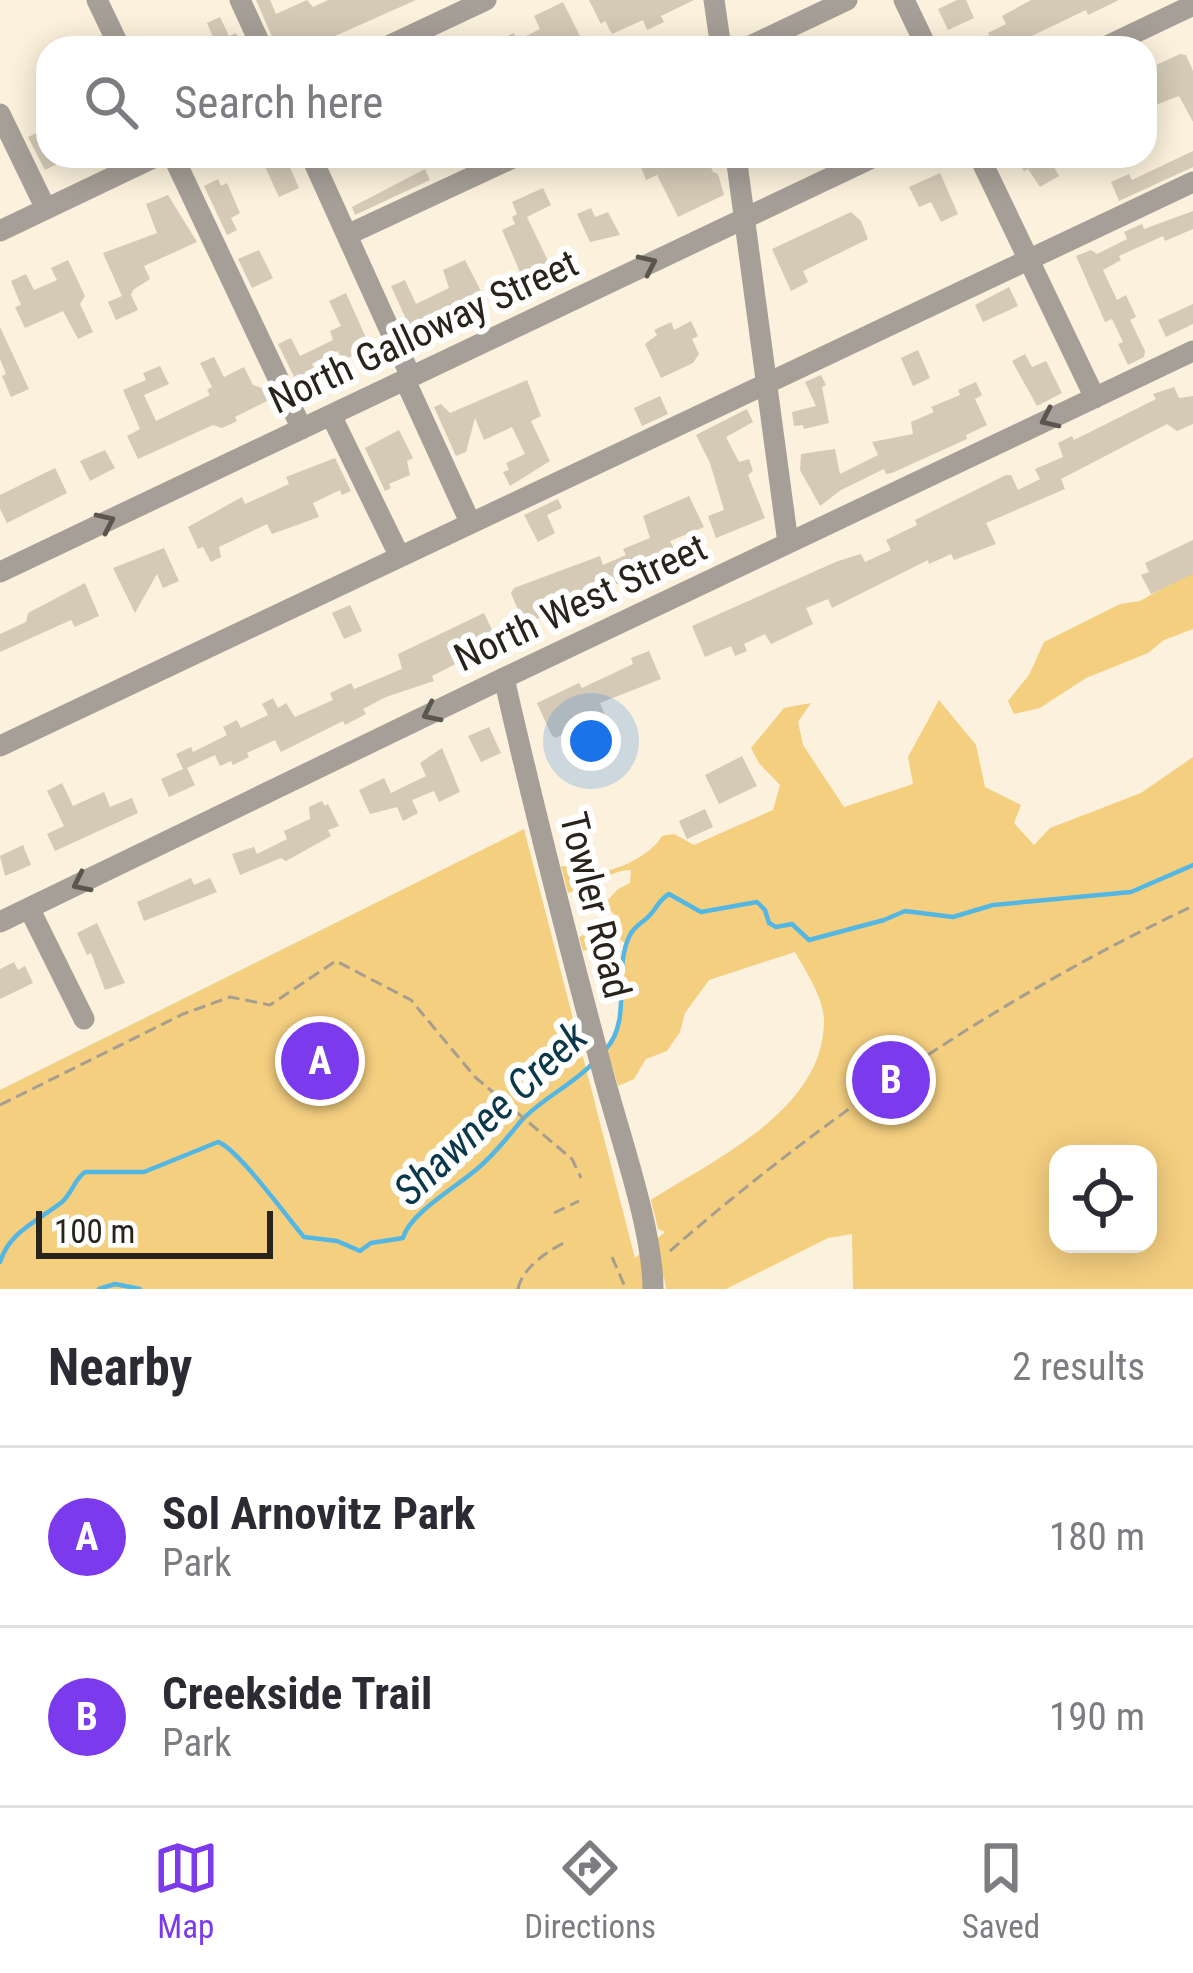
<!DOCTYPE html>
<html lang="en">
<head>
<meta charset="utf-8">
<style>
  :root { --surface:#fff; --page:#f2f2f3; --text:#2b2b33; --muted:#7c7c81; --line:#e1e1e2; --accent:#7c3aed }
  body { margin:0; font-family:"Roboto Condensed",sans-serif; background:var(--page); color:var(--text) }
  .controls { position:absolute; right:36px; bottom:36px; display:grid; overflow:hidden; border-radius:24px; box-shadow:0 6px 30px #0003 }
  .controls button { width:108px; height:108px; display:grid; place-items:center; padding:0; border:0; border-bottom:3px solid var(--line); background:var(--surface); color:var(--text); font:60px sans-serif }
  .scale { position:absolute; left:36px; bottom:30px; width:237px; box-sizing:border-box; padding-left:12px; border:6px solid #28241c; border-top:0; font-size:33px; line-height:42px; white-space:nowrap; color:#28241c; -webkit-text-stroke:9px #fff; paint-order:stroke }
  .you { position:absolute; left:591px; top:741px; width:42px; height:42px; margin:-30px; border:9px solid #fff; border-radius:50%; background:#1a73e8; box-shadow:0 0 0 18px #1a73e833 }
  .badge { display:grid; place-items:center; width:78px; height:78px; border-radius:50%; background:var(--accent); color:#fff; font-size:39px; font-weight:700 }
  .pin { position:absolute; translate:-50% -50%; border:6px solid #fff; box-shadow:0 3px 12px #0006 }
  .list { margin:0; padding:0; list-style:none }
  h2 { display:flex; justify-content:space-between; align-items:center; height:156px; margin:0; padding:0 48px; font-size:51px }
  h2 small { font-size:39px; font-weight:400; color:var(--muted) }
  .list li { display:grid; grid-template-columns:78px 1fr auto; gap:36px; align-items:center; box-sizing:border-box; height:180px; padding:0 48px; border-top:3px solid var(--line) }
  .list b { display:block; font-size:45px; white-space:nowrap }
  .list p { margin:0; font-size:39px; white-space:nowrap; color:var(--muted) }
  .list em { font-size:39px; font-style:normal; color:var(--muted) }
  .icon { flex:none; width:66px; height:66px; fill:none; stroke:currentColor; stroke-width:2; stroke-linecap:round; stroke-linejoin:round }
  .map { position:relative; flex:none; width:1193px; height:1289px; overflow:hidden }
  .search { position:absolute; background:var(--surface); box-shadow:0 6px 30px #0003; left:36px; right:36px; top:36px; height:132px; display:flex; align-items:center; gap:30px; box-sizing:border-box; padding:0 42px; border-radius:36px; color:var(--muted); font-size:45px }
  .sheet { height:516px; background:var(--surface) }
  nav { display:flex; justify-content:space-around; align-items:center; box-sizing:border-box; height:168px; border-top:3px solid var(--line); background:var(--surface); font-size:33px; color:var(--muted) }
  nav a { display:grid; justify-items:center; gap:6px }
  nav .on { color:var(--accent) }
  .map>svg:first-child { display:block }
</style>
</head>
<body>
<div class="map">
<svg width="1193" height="1289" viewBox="0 0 1193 1289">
  <rect width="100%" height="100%" fill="#fbf1dc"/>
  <path fill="#f4cf80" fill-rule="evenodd" d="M 1193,571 L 1193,629 L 1164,640 L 1148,653 L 1086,678 L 1040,708 L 1014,714 L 1008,701 L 1029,675 L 1044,642 L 1120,604 L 1140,601 Z
    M 939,700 L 976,745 L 985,787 L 1021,805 L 1014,823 L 1034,845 L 1050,828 L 1141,793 L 1193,757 L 1193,1289 L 853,1289 L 852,1234 L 828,1238 L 726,1289 L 666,1289 L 664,1277 L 651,1289 L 0,1289 L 0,1090 L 524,829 L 635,1258 L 665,1232 L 658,1229 L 651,1200 C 714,1159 824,1110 824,1021 C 824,998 806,972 795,952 L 709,980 L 685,1013 L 680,1032 L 667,1051 L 646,1059 L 634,1079 L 618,1086 L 607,1048 L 618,1028 L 626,944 L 618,938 L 583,951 L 579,937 L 618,920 L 605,903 L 618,889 L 630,883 L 631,870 C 612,870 588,887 568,893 L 561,866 C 567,866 573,869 580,871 C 606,878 649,858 662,836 L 674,834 L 694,845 L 773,810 L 780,785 L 759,763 L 751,748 L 784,708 L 811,703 L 798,722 L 803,745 L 844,807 L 913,784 L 908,757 ZM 1058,1154 L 1148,1154 L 1148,1244 L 1058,1244 Z"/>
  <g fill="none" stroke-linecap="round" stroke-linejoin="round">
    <path stroke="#54b6e2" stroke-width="4.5" d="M 606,1049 C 633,1019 612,970 630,935 C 635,925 643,923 650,915 C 658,906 659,900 669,894 L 701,912 L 757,902 L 765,910 L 769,923 L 776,927 L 792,924 L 809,940 L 884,920 L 905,911 L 953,917 L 993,905 L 1131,892 L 1193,865
      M 0,1262 C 10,1231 38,1221 62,1202 C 72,1193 74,1180 85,1172 L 144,1172 L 218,1142 C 237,1148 287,1217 304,1237 L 337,1241 L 360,1251 L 371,1243 L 403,1238 C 410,1213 455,1188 477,1169 C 494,1155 507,1138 521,1121 C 542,1098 573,1085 594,1062
      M 99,1289 L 115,1284 L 140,1289"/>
  </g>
  <path fill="#d4cab6" d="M 256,0 L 270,0 L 276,14 L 307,0 L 313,7 L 328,0 L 416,0 L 308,48 L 277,48 Z
    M 589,0 L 694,0 L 661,16 L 664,22 L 647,30 L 643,20 L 612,34 L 605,21 L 601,24 Z
    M 957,0 L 966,0 L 974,18 L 948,30 L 938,9 Z
    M 1031,0 L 1119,0 L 1088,15 L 1086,10 L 1015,44 L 1013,41 L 995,48 L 988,33 L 1006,24 L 1002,16 Z
    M 563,2 L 582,40 L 565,48 L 482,48 L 514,33 L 518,40 L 540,29 L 534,16 Z
    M 220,17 L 229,36 L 236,33 L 243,48 L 203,48 L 215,42 L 207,23 Z
    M 1180,54 L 1186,55 L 1193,71 L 1193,122 L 1179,96 L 1145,109 L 1145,70 Z
    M 48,128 L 48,156 L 73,156 L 45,170 L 28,137 Z
    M 1193,151 L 1193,167 L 1119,201 L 1111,182 L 1129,174 L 1132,180 Z
    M 260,156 L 285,156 L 299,188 L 279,197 Z
    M 655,156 L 706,156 L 713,172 L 718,174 L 724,195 L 678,217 L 657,175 L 646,180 L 639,162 Z
    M 1016,156 L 1056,156 L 1050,159 L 1059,176 L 1040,187 L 1028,169 L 1024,171 Z
    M 425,169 L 430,180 L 355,215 L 352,207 Z
    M 940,173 L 958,214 L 941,222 L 931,202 L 919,207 L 909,187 Z
    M 218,179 L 221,186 L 227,183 L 240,213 L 231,218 L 237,230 L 227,235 L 204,186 Z
    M 543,188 L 551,205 L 527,217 L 549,263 L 528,273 L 526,269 L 520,272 L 502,230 L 515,224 L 512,217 L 517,214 L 512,202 Z
    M 168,195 L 197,242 L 144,266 L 150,279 L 133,290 L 131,295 L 138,310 L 116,320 L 108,302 L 122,296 L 103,253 L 157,233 L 146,204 Z
    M 591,208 L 595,217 L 608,212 L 620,235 L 590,242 L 577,214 Z
    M 1193,211 L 1193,229 L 1165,241 L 1163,236 L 1119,256 L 1121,260 L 1103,270 L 1117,300 L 1126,295 L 1136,317 L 1130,320 L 1145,351 L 1144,357 L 1128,365 L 1118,344 L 1123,342 L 1112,319 L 1105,322 L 1076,256 L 1091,250 L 1097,254 L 1127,239 L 1124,232 L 1142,224 L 1144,229 Z
    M 851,212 L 861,221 L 868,239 L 803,271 L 808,282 L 791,291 L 772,249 Z
    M 259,250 L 273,278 L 252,288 L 238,259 Z
    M 68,260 L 85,296 L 80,304 L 93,332 L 78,339 L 63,311 L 25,328 L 15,307 L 21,305 L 11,281 L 26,274 L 34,290 L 57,280 L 51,268 Z
    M 465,260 L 482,293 L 445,310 L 448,317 L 430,326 L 427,320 L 410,328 L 391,286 L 405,280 L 416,304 L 449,288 L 443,270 Z
    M 1009,287 L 1018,306 L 983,322 L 975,305 Z
    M 346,293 L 370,347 L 342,361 L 338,351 L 312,364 L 318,375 L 298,385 L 278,344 L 291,338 L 300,356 L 333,340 L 330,331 L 341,326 L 329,301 Z
    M 1193,304 L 1193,324 L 1166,337 L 1158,320 Z
    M 691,321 L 698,336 L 692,339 L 699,354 L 693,363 L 661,378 L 645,344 L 657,335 L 654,330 L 671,322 L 674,330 Z
    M 0,327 L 29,389 L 11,397 L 2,376 L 6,374 L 0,359 Z
    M 918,350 L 930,378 L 913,386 L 901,358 Z
    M 1025,354 L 1032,367 L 1046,361 L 1062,393 L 1037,406 L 1012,361 Z
    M 214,357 L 224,377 L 244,367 L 253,385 L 264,389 L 269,400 L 235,417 L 237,421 L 222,428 L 213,425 L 138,459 L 127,436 L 140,429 L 123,390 L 146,380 L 143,373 L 160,366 L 169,384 L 144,395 L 156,421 L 210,395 L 207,390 L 212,387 L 200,363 Z
    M 821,375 L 826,385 L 822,387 L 829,423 L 804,429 L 803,425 L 794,426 L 792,412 L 816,406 L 805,382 Z
    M 527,380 L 541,416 L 531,421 L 550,461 L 510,486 L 503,472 L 509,470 L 506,463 L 525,454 L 512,427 L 484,440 L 475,418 L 466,452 L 456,456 L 434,407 L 441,404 L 450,413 Z
    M 976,382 L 982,395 L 975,399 L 987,425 L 966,435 L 967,439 L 892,473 L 886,474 L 884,469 L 841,490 L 820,506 L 800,470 L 801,454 L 835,449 L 840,474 L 878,455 L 872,442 L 913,434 L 911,422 L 934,412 L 931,407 L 960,395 L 958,390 Z
    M 1174,387 L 1179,398 L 1193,396 L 1193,424 L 1177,431 L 1167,424 L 1061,479 L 1065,489 L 986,523 L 996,544 L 954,560 L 951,554 L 929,564 L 928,560 L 832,608 L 828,599 L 806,608 L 813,624 L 771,644 L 765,634 L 744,644 L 747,651 L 735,656 L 731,646 L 705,657 L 692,626 L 838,561 L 861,554 L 865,562 L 891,550 L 886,540 L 917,525 L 915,520 L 1006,475 L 1011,475 L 1018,490 L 1040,479 L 1035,469 L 1063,457 L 1058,443 L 1072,436 L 1074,440 L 1156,399 L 1153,394 Z
    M 660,396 L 668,414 L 642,426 L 634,408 Z
    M 747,409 L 753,422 L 726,437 L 739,462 L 749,459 L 753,471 L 748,475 L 765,518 L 716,538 L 708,516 L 724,510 L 710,463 L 696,435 Z
    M 399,430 L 413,458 L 407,461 L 410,475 L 389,484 L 391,488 L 385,491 L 365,448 Z
    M 105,450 L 115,468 L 90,481 L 80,461 Z
    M 335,458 L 351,491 L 342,495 L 340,490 L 313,503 L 319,517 L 272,534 L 267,524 L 219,547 L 221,557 L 211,562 L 203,547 L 198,549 L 188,527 L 242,497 L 245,504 L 289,484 L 286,477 Z
    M 55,468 L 67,493 L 7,523 L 0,509 L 0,495 Z
    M 689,496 L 704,527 L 670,541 L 680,560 L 674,566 L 627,588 L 625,581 L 591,593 L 524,625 L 511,593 L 514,588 L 600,556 L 603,565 L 626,555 L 623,549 L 650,538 L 643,516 Z
    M 558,499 L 562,508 L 547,515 L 555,533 L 538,542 L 524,515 Z
    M 1193,540 L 1193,574 L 1151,594 L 1141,575 L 1149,572 L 1145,563 Z
    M 164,548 L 179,581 L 163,588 L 157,574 L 135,613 L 113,568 Z
    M 85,583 L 99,616 L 75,627 L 71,620 L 0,652 L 0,634 L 26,622 L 28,613 Z
    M 350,605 L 362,631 L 344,639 L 332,613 Z
    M 484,613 L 496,638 L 490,641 L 493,645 L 432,676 L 434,681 L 386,697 L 363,709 L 366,714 L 345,725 L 343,721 L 281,752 L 275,740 L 247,753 L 249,757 L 233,765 L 231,761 L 220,766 L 215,755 L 187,768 L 195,785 L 169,797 L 161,779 L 183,769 L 176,754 L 191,747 L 193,752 L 227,735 L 223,727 L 237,720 L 241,728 L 268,715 L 262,704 L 273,698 L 278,708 L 286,703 L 295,717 L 333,700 L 330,693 L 351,683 L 354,689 L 402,669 L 398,654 Z
    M 649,651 L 661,679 L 600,703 L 606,717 L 601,719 L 609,737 L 593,745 L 584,725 L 555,738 L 551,734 L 537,703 L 579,683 L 582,688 L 633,664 L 631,658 Z
    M 489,727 L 501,753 L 481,762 L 468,736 Z
    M 442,748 L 460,792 L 439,802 L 434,791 L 412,800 L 418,813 L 403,821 L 397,807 L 370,814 L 359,790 L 384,778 L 391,793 L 426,776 L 420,763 Z
    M 742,756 L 757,786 L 719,804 L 705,775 Z
    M 62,783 L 73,806 L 104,792 L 110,807 L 132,798 L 138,813 L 55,851 L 47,834 L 64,826 L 47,791 Z
    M 322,801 L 325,806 L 328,804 L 339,826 L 328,830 L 331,836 L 286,861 L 281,858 L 240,875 L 232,854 L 254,847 L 257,854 L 287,839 L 284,831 L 310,819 L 309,807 Z
    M 705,809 L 713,827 L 687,839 L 679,821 Z
    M 23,845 L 31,865 L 5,876 L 0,856 Z
    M 191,878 L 194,885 L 210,878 L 217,892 L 144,921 L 137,902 Z
    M 97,923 L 125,983 L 105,990 L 91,953 L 87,955 L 77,933 Z
    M 14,962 L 18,970 L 25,966 L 33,983 L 0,999 L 0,969 Z"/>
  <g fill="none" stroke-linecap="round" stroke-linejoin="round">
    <path stroke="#a69e8e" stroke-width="3" stroke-dasharray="12 6" stroke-linecap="butt" d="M 0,1105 L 183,1014 L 230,997 L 270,1005 L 336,961 L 411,1000 L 475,1077 L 572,1159 L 581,1178
      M 554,1213 L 579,1201
      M 670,1251 C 828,1113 1004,995 1193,906
      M 612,1257 L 626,1289
      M 518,1289 C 522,1268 548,1250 568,1241"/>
    <path stroke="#a59f97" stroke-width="21" d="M 97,0 L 120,48
      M 240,0 L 262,48
      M 714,0 L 721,48
      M 904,0 L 927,48
      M 384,48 L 486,0
      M 746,48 L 847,0
      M 1103,48 L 1193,5
      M 0,114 L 46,209
      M 173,156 L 302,429
      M 311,156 L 411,377
      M 736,156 L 788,543
      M 979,156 L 1095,398
      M 0,231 L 157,156
      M 347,235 L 517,156
      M 405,380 L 470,522
      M 331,415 L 399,555
      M 0,572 L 876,156
      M 504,678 C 534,810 568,942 603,1073 C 619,1134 653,1229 653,1289
      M 0,746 L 1193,182
      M 29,908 L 84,1019
      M 0,922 L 504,678 L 1193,351"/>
  </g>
  <defs><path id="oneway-chevron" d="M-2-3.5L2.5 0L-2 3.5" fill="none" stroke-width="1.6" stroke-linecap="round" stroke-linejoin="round" transform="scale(3)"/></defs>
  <g stroke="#5a554d">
    <use href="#oneway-chevron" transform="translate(648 264) rotate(-25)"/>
    <use href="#oneway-chevron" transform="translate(1049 419) rotate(155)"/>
    <use href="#oneway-chevron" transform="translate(106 522) rotate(-25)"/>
    <use href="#oneway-chevron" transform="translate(431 713) rotate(154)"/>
    <use href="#oneway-chevron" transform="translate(81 883) rotate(154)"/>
  </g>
  <g text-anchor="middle" stroke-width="12" stroke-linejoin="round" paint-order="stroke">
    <g font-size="39" fill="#28241c" stroke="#fff">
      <text transform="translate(423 331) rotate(-25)" y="14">North Galloway Street</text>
      <text transform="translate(580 602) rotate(-25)" y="14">North West Street</text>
      <text transform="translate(596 905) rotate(76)" y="14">Towler Road</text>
    </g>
    <g font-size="42" font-style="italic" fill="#0a374a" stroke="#fff">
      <text transform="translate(490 1113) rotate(-43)" y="15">Shawnee Creek</text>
    </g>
  </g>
</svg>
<div class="controls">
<button><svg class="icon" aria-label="locate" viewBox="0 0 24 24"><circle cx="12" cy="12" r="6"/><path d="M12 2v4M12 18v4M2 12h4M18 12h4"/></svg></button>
</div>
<div class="scale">100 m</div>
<div class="you"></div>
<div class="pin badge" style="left:320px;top:1061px">A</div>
<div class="pin badge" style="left:891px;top:1080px">B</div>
<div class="search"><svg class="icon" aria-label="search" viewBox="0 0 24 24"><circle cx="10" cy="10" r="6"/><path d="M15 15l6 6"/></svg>Search here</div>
</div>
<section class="sheet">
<h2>Nearby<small>2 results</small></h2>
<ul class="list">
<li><span class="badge">A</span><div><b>Sol Arnovitz Park</b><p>Park</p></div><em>180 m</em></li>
<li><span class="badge">B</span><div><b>Creekside Trail</b><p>Park</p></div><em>190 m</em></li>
</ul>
</section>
<nav>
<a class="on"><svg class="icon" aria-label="map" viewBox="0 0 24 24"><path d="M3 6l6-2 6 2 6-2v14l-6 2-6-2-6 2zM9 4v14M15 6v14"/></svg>Map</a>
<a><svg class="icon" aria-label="directions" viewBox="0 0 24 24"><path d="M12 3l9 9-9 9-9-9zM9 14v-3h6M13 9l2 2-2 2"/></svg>Directions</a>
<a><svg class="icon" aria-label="saved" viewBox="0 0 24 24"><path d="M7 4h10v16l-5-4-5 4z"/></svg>Saved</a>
</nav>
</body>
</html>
